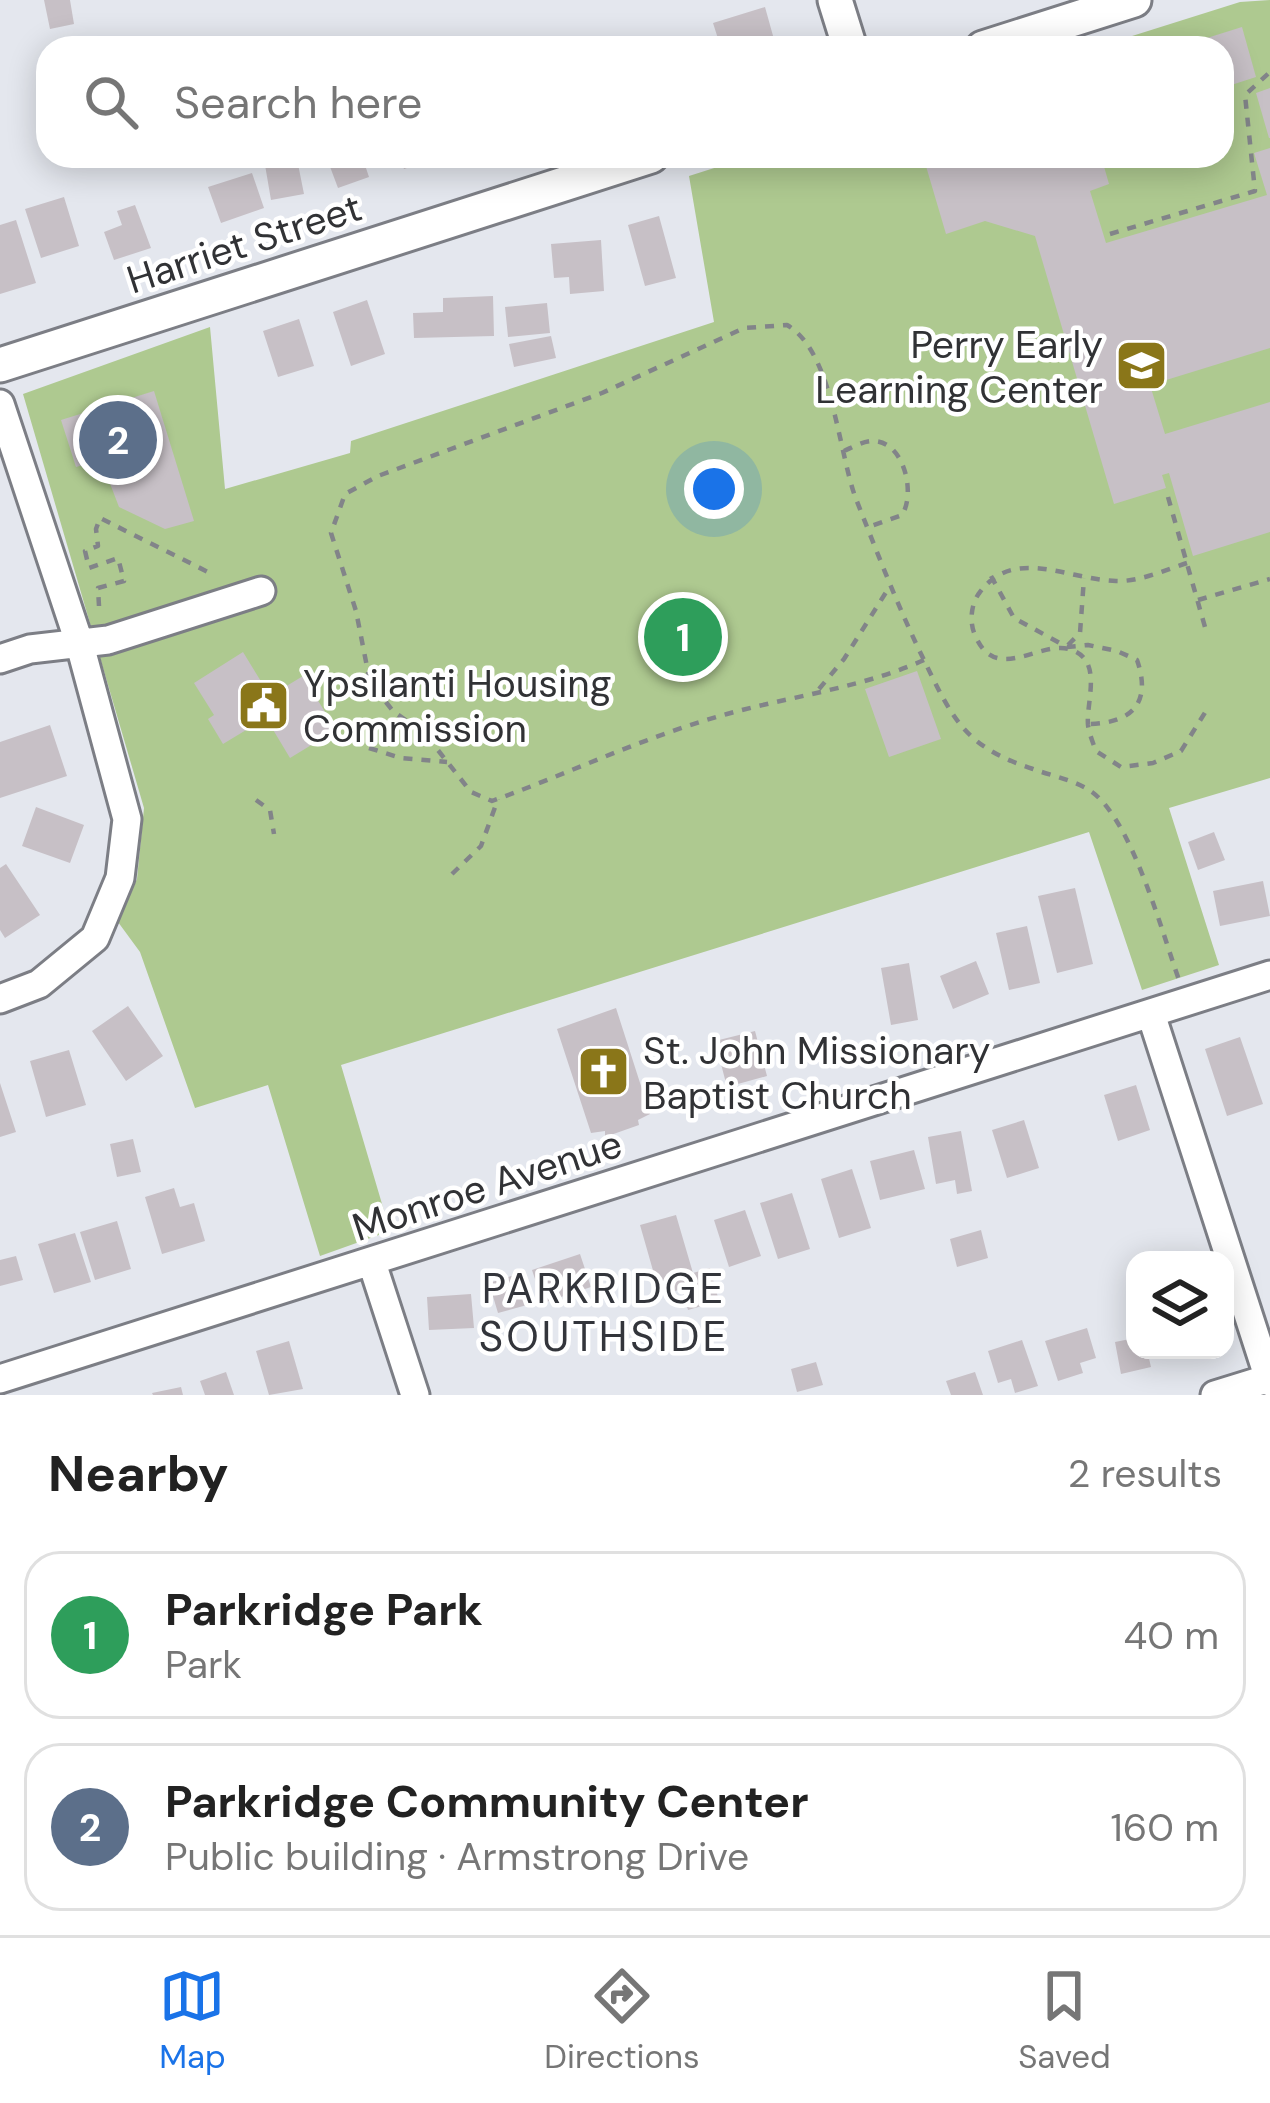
<!DOCTYPE html>
<html lang="en">
<head>
<meta charset="utf-8">
<style>
  :root { --surface:#fff; --page:#f2f2f2; --text:#222; --muted:#767676; --line:#e0e0e0; --accent:#1a73e8 }
  body { margin:0; font-family:"DM Sans",sans-serif; background:var(--page); color:var(--text) }
  .controls { position:absolute; right:36px; bottom:36px; display:grid; overflow:hidden; border-radius:24px; box-shadow:0 6px 30px #0003 }
  .controls button { width:108px; height:108px; display:grid; place-items:center; padding:0; border:0; border-bottom:3px solid var(--line); background:var(--surface); color:var(--text); font:60px sans-serif }
  .you { position:absolute; left:714px; top:489px; width:42px; height:42px; margin:-30px; border:9px solid #fff; border-radius:50%; background:#1a73e8; box-shadow:0 0 0 18px #1a73e833 }
  .badge { display:grid; place-items:center; width:78px; height:78px; border-radius:50%; background:var(--accent); color:#fff; font-size:39px; font-weight:700 }
  .pin { position:absolute; translate:-50% -50%; border:6px solid #fff; box-shadow:0 3px 12px #0006 }
  .list { margin:0; padding:0; list-style:none }
  h2 { display:flex; justify-content:space-between; align-items:center; height:156px; margin:0; padding:0 48px; font-size:51px }
  h2 small { font-size:39px; font-weight:400; color:var(--muted) }
  .list li { display:grid; grid-template-columns:78px 1fr auto; gap:36px; align-items:center; box-sizing:border-box; height:168px; margin:0 24px 24px; padding:0 24px; border:3px solid var(--line); border-radius:36px }
  .list b { display:block; font-size:45px; white-space:nowrap }
  .list p { margin:0; font-size:39px; white-space:nowrap; color:var(--muted) }
  .list em { font-size:39px; font-style:normal; color:var(--muted) }
  .icon { flex:none; width:66px; height:66px; fill:none; stroke:currentColor; stroke-width:2; stroke-linecap:round; stroke-linejoin:round }
  .map { position:relative; flex:none; width:1270px; height:1395px; overflow:hidden }
  .search { position:absolute; background:var(--surface); box-shadow:0 6px 30px #0003; left:36px; right:36px; top:36px; height:132px; display:flex; align-items:center; gap:30px; box-sizing:border-box; padding:0 42px; border-radius:36px; color:var(--muted); font-size:45px }
  .sheet { height:540px; background:var(--surface) }
  nav { display:flex; justify-content:space-around; align-items:center; box-sizing:border-box; height:168px; border-top:3px solid var(--line); background:var(--surface); font-size:33px; color:var(--muted) }
  nav a { display:grid; justify-items:center; gap:6px }
  nav .on { color:var(--accent) }
  .map>svg:first-child { display:block }
</style>
</head>
<body>
<div class="map">
<svg width="1270" height="1395" viewBox="0 0 1270 1395">
  <rect width="100%" height="100%" fill="#e4e7ee"/>
  <path fill="#aec990" d="M 1270,0 L 1270,778 L 1169,808 L 1219,965 L 1142,990 L 1089,832 L 341,1065 L 390,1231 L 320,1256 L 268,1085 L 195,1108 L 140,952 L 118,922 L 137,879 L 144,808 L 23,394 L 210,327 L 225,489 L 350,453 L 351,441 L 714,322 L 689,176 L 752,156 L 1222,156 L 1222,48 L 1094,48 L 1240,2 Z"/>
  <path fill="#c7c0c6" d="M 44,0 L 70,0 L 74,24 L 50,29 Z
    M 765,7 L 775,43 L 760,48 L 721,48 L 713,23 Z
    M 1242,27 L 1256,77 L 1222,88 L 1222,48 L 1175,48 Z
    M 592,36 L 596,48 L 557,48 L 557,47 Z
    M 1270,88 L 1270,138 L 1269,138 L 1256,93 Z
    M 1270,148 L 1270,348 L 1150,385 L 1165,434 L 1270,402 L 1270,532 L 1193,556 L 1169,473 L 1162,475 L 1166,488 L 1114,504 L 1035,236 L 985,221 L 946,234 L 923,156 L 1101,156 L 1109,184 L 1090,191 L 1106,243 L 1267,195 L 1254,153 Z
    M 326,156 L 362,156 L 369,177 L 338,188 Z
    M 399,156 L 439,156 L 439,157 L 404,169 Z
    M 297,159 L 304,194 L 271,200 L 265,165 Z
    M 252,173 L 264,208 L 221,223 L 208,187 Z
    M 64,197 L 79,246 L 41,258 L 25,209 Z
    M 135,205 L 151,248 L 114,260 L 104,232 L 122,225 L 117,211 Z
    M 659,216 L 676,278 L 645,286 L 628,225 Z
    M 16,220 L 36,283 L 0,294 L 0,225 Z
    M 601,240 L 604,291 L 570,294 L 569,277 L 554,278 L 551,244 Z
    M 493,296 L 494,336 L 414,338 L 413,313 L 443,312 L 443,298 Z
    M 367,300 L 385,354 L 351,366 L 333,312 Z
    M 547,303 L 550,333 L 508,337 L 505,307 Z
    M 299,319 L 314,366 L 278,377 L 263,331 Z
    M 551,336 L 556,358 L 514,367 L 509,344 Z
    M 154,391 L 194,521 L 165,529 L 119,507 L 101,460 L 76,467 L 61,420 Z
    M 243,652 L 270,696 L 303,676 L 336,730 L 290,758 L 266,718 L 223,744 L 208,719 L 214,715 L 194,683 Z
    M 917,671 L 941,739 L 889,757 L 865,689 Z
    M 50,725 L 67,776 L 0,798 L 0,742 Z
    M 36,807 L 84,825 L 70,863 L 22,846 Z
    M 1214,832 L 1225,860 L 1198,870 L 1188,842 Z
    M 6,864 L 40,915 L 5,938 L 0,930 L 0,868 Z
    M 1263,881 L 1270,916 L 1220,926 L 1213,891 Z
    M 1075,888 L 1093,964 L 1057,973 L 1038,896 Z
    M 1027,926 L 1040,983 L 1009,990 L 996,933 Z
    M 976,961 L 989,994 L 953,1009 L 940,976 Z
    M 909,963 L 918,1020 L 891,1025 L 881,968 Z
    M 128,1006 L 163,1056 L 126,1081 L 92,1031 Z
    M 616,1008 L 650,1114 L 638,1120 L 639,1125 L 605,1137 L 605,1131 L 591,1133 L 557,1029 Z
    M 755,1031 L 767,1076 L 727,1087 L 715,1041 Z
    M 1240,1037 L 1263,1104 L 1227,1116 L 1205,1049 Z
    M 69,1050 L 86,1105 L 46,1117 L 30,1061 Z
    M 0,1083 L 16,1132 L 0,1137 Z
    M 1136,1085 L 1150,1130 L 1118,1141 L 1104,1095 Z
    M 1024,1120 L 1039,1168 L 1007,1178 L 992,1130 Z
    M 961,1131 L 972,1191 L 957,1194 L 955,1180 L 936,1184 L 928,1137 Z
    M 133,1139 L 141,1172 L 117,1177 L 110,1144 Z
    M 914,1150 L 925,1189 L 880,1200 L 870,1161 Z
    M 852,1169 L 871,1228 L 839,1238 L 821,1179 Z
    M 174,1188 L 180,1207 L 194,1203 L 205,1241 L 162,1254 L 145,1197 Z
    M 792,1193 L 810,1249 L 778,1259 L 760,1203 Z
    M 745,1210 L 761,1256 L 729,1267 L 714,1220 Z
    M 676,1215 L 693,1273 L 710,1268 L 719,1301 L 688,1310 L 682,1289 L 660,1295 L 640,1225 Z
    M 117,1221 L 131,1269 L 95,1280 L 80,1232 Z
    M 981,1230 L 988,1258 L 957,1267 L 950,1239 Z
    M 75,1233 L 91,1282 L 54,1293 L 38,1244 Z
    M 580,1254 L 591,1287 L 543,1303 L 532,1270 Z
    M 16,1256 L 23,1280 L 0,1286 L 0,1260 Z
    M 518,1274 L 527,1305 L 498,1313 L 489,1283 Z
    M 471,1294 L 474,1328 L 429,1330 L 427,1297 Z
    M 1087,1328 L 1096,1358 L 1080,1363 L 1083,1373 L 1058,1381 L 1045,1341 Z
    M 1135,1338 L 1135,1350 L 1147,1350 L 1151,1367 L 1121,1374 L 1115,1342 Z
    M 1022,1340 L 1038,1386 L 1015,1393 L 1011,1379 L 998,1383 L 988,1351 Z
    M 289,1341 L 303,1389 L 269,1395 L 256,1351 Z
    M 816,1362 L 823,1385 L 797,1392 L 791,1369 Z
    M 226,1372 L 234,1395 L 205,1395 L 200,1381 Z
    M 975,1372 L 983,1395 L 951,1395 L 946,1381 Z
    M 181,1387 L 183,1395 L 153,1395 L 152,1393 Z"/>
  <g fill="none" stroke-linecap="round" stroke-linejoin="round">
    <defs>
      <path id="minor" d="M 0,404 L 80,645 L 127,819 L 120,878 L 95,938 L 39,984 L 0,999
        M 0,659 L 30,649 L 108,640 L 261,591
        M 1151,1014 L 1270,1382
        M 372,1263 L 415,1395
        M 0,1379 L 1270,975
        M 1215,1395 L 1270,1378"/>
      <path id="tertiary" d="M 835,0 L 850,48
        M 983,48 L 1134,0
        M 0,365 L 651,156"/>
    </defs>
    <use href="#minor" stroke="#7c7e85" stroke-width="33"/>
    <use href="#tertiary" stroke="#7c7e85" stroke-width="39"/>
    <path stroke="#828489" stroke-width="4.5" stroke-dasharray="9 9" stroke-linecap="butt" d="M 1110,234 L 1255,191 L 1245,95 L 1270,72
      M 844,451 C 853,447 863,441 873,441 C 904,441 916,493 902,515 L 868,527
      M 1168,497 L 1205,627
      M 1187,563 C 1165,570 1139,582 1116,581 C 1069,580 1014,546 980,592 C 971,603 969,622 975,635 C 996,686 1041,638 1072,650 C 1103,661 1086,702 1088,725 C 1089,733 1093,743 1096,751 L 1121,767 L 1153,763 L 1181,751 L 1206,711
      M 991,576 L 1014,618 L 1067,647 L 1088,645 L 1117,651 L 1137,660 C 1152,703 1132,723 1089,724
      M 1198,600 L 1270,579
      M 99,606 L 98,588 L 124,581 L 118,558 L 89,568 L 85,551 L 98,546 L 96,529 L 100,518 L 208,572
      M 1068,645 L 1080,633 L 1084,578
      M 924,660 C 861,688 792,696 727,714 C 646,736 570,773 492,801 L 471,792 L 426,735 L 393,711 L 370,682 L 356,611 L 331,533 L 345,494 L 378,476 L 602,393 L 744,328 L 787,325 C 833,352 838,451 856,499 C 877,552 898,607 923,658 C 953,720 965,747 1033,769 C 1052,776 1075,780 1092,792 C 1132,821 1162,932 1179,980
      M 819,689 L 844,659 L 890,586
      M 369,748 L 401,758 L 447,762
      M 256,800 L 270,810 L 274,834
      M 452,874 L 481,846 L 498,799"/>
    <use href="#minor" stroke="#fff" stroke-width="27"/>
    <use href="#tertiary" stroke="#fff" stroke-width="33"/>
  </g>
  <defs>
    <symbol id="school-square" viewBox="-11 -11 22 22"><rect x="-9" y="-9" width="18" height="18" rx="4" fill="#8a7619" stroke="#fff"/><path d="M0-5L7-2L0 1L-7-2ZM-4 1L0 2.5L4 1V4Q0 6-4 4Z" fill="#fff"/></symbol>
    <symbol id="civic-square" viewBox="-11 -11 22 22"><rect x="-9" y="-9" width="18" height="18" rx="4" fill="#8a7619" stroke="#fff"/><path d="M-.6-6.5H3V-4.5H.6V-3L4-1V1h2V6H-6V1h2V-1L-.6-3ZM-1.2 2.5V6h2.4V2.5Z" fill="#fff"/></symbol>
    <symbol id="church-square" viewBox="-11 -11 22 22"><rect x="-9" y="-9" width="18" height="18" rx="4" fill="#8a7619" stroke="#fff"/><path d="M-1.2-6h2.4v3.5h3.3v2.4h-3.3V6h-2.4V-.1h-3.3v-2.4h3.3Z" fill="#fff"/></symbol>
  </defs>
  <g fill-rule="evenodd">
    <use href="#school-square" x="1112" y="336" width="59" height="59"/>
    <use href="#civic-square" x="234" y="676" width="59" height="59"/>
    <use href="#church-square" x="574" y="1042" width="59" height="59"/>
  </g>
  <g text-anchor="middle" stroke-width="9" stroke-linejoin="round" paint-order="stroke">
    <g font-size="39" fill="#313235" stroke="#fff">
      <text transform="translate(244 243) rotate(-18)" y="14">Harriet Street</text>
      <text transform="translate(487 1185) rotate(-18)" y="14">Monroe Avenue</text>
    </g>
    <g font-size="39" fill="#313235" stroke="#fff" text-anchor="start">
      <text x="1103" y="358" text-anchor="end">Perry Early<tspan x="1103" dy="45">Learning Center</tspan></text>
      <text x="303" y="697">Ypsilanti Housing<tspan x="303" dy="45">Commission</tspan></text>
      <text x="643" y="1064">St. John Missionary<tspan x="643" dy="45">Baptist Church</tspan></text>
    </g>
    <g font-size="42" letter-spacing="3" fill="#33353b" stroke="#fff">
      <text x="604" y="1303">PARKRIDGE<tspan x="604" dy="48">SOUTHSIDE</tspan></text>
    </g>
  </g>
</svg>
<div class="controls">
<button><svg class="icon" aria-label="layers" viewBox="0 0 24 24"><path d="M12 4l9 5-9 5-9-5zM3 14l9 5 9-5"/></svg></button>
</div>
<div class="you"></div>
<div class="pin badge" style="left:683px;top:637px;background:#2e9e5b">1</div>
<div class="pin badge" style="left:118px;top:440px;background:#5c6f8a">2</div>
<div class="search"><svg class="icon" aria-label="search" viewBox="0 0 24 24"><circle cx="10" cy="10" r="6"/><path d="M15 15l6 6"/></svg>Search here</div>
</div>
<section class="sheet">
<h2>Nearby<small>2 results</small></h2>
<ul class="list">
<li><span class="badge" style="background:#2e9e5b">1</span><div><b>Parkridge Park</b><p>Park</p></div><em>40 m</em></li>
<li><span class="badge" style="background:#5c6f8a">2</span><div><b>Parkridge Community Center</b><p>Public building · Armstrong Drive</p></div><em>160 m</em></li>
</ul>
</section>
<nav>
<a class="on"><svg class="icon" aria-label="map" viewBox="0 0 24 24"><path d="M3 6l6-2 6 2 6-2v14l-6 2-6-2-6 2zM9 4v14M15 6v14"/></svg>Map</a>
<a><svg class="icon" aria-label="directions" viewBox="0 0 24 24"><path d="M12 3l9 9-9 9-9-9zM9 14v-3h6M13 9l2 2-2 2"/></svg>Directions</a>
<a><svg class="icon" aria-label="saved" viewBox="0 0 24 24"><path d="M7 4h10v16l-5-4-5 4z"/></svg>Saved</a>
</nav>
</body>
</html>
